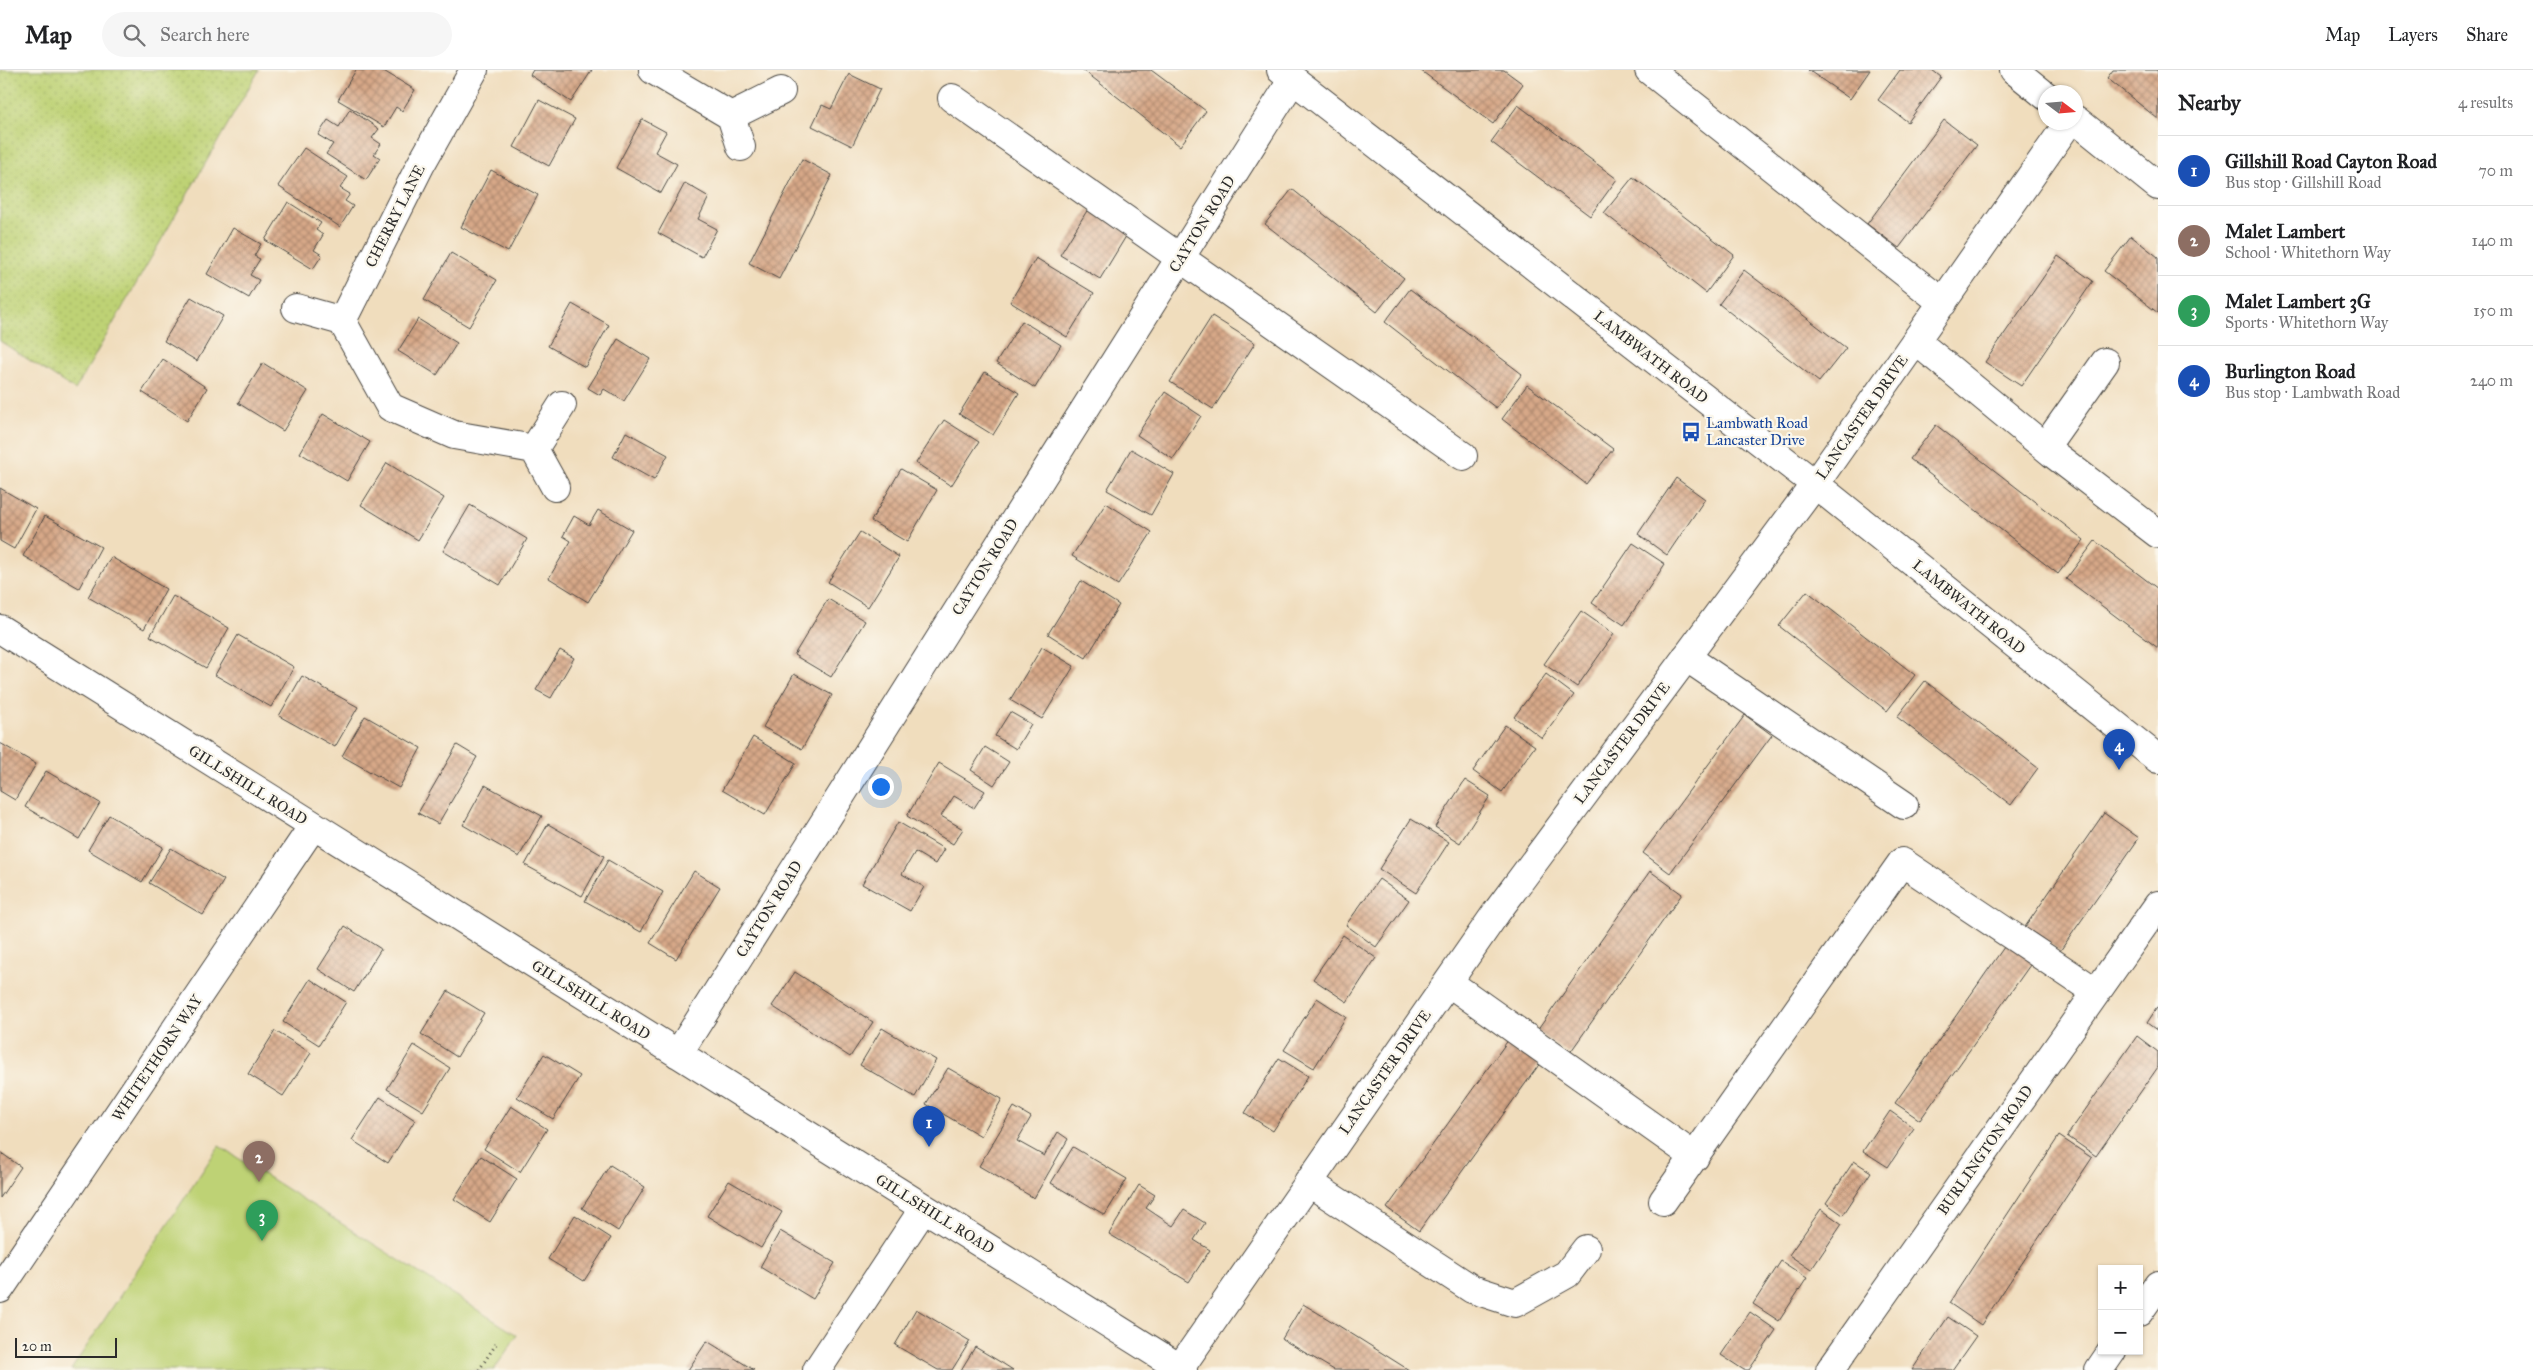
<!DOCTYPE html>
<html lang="en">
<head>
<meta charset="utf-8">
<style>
  :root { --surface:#fff; --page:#f6f6f6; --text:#202124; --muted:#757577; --line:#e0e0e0; --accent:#b5179e }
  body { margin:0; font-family:"IM FELL Great Primer",serif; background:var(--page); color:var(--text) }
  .controls { position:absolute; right:15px; bottom:15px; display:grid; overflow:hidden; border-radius:0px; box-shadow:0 1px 4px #0004 }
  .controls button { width:45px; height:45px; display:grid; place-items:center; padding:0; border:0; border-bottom:1px solid var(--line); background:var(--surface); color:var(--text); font:25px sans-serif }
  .compass { position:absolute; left:2038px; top:15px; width:45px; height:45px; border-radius:50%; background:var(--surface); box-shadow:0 1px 4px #0004; rotate:106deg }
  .scale { position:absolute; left:15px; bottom:12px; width:102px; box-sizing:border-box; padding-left:5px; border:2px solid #2b2b2b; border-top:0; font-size:14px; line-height:18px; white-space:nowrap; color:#2b2b2b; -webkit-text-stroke:4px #fbf7ec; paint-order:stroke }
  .you { position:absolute; left:880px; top:716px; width:18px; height:18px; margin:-12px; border:4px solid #fff; border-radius:50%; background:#1a73e8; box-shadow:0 0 0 8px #1a73e833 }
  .badge { display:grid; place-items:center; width:32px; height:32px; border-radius:50%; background:var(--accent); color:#fff; font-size:16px; font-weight:700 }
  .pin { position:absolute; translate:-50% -41px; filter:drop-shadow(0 1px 2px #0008) }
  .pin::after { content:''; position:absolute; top:26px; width:18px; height:15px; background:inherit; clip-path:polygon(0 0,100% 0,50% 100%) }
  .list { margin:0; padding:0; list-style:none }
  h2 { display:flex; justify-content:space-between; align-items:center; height:65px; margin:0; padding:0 20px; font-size:21px }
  h2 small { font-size:16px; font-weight:400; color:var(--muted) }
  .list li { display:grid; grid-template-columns:32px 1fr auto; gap:15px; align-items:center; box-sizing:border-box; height:70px; padding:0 20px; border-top:1px solid var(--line) }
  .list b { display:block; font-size:19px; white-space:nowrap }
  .list p { margin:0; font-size:16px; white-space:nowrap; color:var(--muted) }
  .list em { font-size:16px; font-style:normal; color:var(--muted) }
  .icon { flex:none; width:28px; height:28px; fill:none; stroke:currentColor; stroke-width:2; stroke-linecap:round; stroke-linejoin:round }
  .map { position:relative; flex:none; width:2158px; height:1300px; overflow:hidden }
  header { display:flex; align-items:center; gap:30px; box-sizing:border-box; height:70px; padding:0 25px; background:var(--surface); border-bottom:1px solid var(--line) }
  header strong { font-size:24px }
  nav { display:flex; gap:28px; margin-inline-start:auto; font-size:18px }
  .search { width:350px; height:45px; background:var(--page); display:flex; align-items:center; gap:12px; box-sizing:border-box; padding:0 18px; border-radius:28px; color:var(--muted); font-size:19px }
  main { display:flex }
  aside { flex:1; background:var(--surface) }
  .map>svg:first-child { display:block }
</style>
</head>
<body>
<header>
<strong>Map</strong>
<div class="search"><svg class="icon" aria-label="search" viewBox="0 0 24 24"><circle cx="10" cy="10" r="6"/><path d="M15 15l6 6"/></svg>Search here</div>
<nav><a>Map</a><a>Layers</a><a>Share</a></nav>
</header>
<main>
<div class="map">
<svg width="2158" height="1300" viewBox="0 0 2158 1300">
  <defs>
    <pattern id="park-dots" width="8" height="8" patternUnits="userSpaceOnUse" patternTransform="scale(1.25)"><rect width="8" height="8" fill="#bed275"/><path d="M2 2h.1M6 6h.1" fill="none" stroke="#a3b465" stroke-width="1.8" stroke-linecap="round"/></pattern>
    <pattern id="building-cross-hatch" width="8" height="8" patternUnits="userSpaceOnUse" patternTransform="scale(1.25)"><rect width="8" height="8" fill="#d7a888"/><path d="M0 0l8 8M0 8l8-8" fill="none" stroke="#af896f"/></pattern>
  </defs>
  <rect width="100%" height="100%" fill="#fbf7ec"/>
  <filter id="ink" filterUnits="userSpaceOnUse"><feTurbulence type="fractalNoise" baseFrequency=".02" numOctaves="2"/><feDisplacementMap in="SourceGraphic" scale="10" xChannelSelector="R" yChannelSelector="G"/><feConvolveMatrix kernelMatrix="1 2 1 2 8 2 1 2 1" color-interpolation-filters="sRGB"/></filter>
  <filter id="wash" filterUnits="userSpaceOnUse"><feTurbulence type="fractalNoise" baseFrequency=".0096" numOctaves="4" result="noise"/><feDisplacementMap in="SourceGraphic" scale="20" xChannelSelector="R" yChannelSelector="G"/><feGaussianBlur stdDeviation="1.12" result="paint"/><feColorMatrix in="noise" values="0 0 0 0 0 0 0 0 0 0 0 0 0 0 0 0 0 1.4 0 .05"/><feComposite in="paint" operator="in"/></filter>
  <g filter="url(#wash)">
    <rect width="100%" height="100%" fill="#f0ddbd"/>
    <path fill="url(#park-dots)" stroke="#747e50" d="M 0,0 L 259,0 L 75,320 L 0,271 Z"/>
    <path fill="#bed275" stroke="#747e50" d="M 219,1076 L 517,1265 L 494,1300 L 71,1300 Z"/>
    <g id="blocks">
      <path fill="url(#building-cross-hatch)" d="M 356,0 L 382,0 L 415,20 L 402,41 L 396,37 L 384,57 L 338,30 Z
        M 533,0 L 592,0 L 571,32 L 530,5 Z
        M 1083,0 L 1151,0 L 1206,41 L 1180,76 Z
        M 1420,0 L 1504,0 L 1523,14 L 1493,54 Z
        M 1808,0 L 1870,0 L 1850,29 Z
        M 1900,0 L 1932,0 L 1941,7 L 1908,52 L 1878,30 Z
        M 2113,0 L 2156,0 L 2158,2 L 2158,49 L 2107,8 Z
        M 849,4 L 880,19 L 852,76 L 812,56 L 822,35 L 831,39 Z
        M 539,30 L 575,49 L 549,96 L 514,77 Z
        M 1518,35 L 1617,109 L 1590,146 L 1491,72 Z
        M 350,39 L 379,59 L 372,68 L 381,74 L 374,84 L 380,88 L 366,110 L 326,84 L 333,74 L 318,65 L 328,50 L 339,57 Z
        M 642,49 L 666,62 L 655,82 L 677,94 L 661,123 L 616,98 Z
        M 1944,50 L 1977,75 L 1899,178 L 1867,154 Z
        M 304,78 L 348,107 L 340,118 L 350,124 L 345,131 L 353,136 L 340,157 L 278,116 Z
        M 802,89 L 832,105 L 779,209 L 749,193 Z
        M 491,100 L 538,125 L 508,182 L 461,157 Z
        M 1633,107 L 1734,185 L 1706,223 L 1604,143 Z
        M 685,113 L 709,127 L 698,149 L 717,159 L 702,187 L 658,163 Z
        M 1292,119 L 1404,208 L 1377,242 L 1265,154 Z
        M 288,132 L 321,153 L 316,160 L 323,165 L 314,180 L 322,185 L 313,199 L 265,170 Z
        M 1088,139 L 1128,163 L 1100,209 L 1060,185 Z
        M 233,158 L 261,174 L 254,186 L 260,189 L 250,205 L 259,210 L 249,228 L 207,204 Z
        M 2131,166 L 2158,187 L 2158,243 L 2104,201 Z
        M 451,183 L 497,210 L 469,257 L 424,230 Z
        M 2058,186 L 2093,211 L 2021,316 L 1985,292 Z
        M 1036,188 L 1094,223 L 1067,267 L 1010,232 Z
        M 1744,200 L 1846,278 L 1819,312 L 1719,234 Z
        M 1410,219 L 1522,304 L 1496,338 L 1385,252 Z
        M 191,227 L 223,246 L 197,291 L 164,271 Z
        M 572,234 L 609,255 L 585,297 L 548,276 Z
        M 1212,246 L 1255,273 L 1213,339 L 1170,312 Z
        M 418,249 L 457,273 L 437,305 L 398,281 Z
        M 1022,251 L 1061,275 L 1035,318 L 996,293 Z
        M 618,269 L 650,289 L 624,331 L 604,319 L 600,325 L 588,318 Z
        M 163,289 L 207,318 L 187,351 L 142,322 Z
        M 263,293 L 308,321 L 283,361 L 238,333 Z
        M 985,302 L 1019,323 L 993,365 L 959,344 Z
        M 1527,315 L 1613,379 L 1586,414 L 1502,349 Z
        M 1165,322 L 1201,346 L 1173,389 L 1137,365 Z
        M 323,344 L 370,372 L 347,411 L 300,383 Z
        M 944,350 L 979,372 L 951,416 L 916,393 Z
        M 1936,355 L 2084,470 L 2058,504 L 1910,389 Z
        M 626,362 L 668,385 L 654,410 L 613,387 Z
        M 1131,379 L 1174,404 L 1151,445 L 1107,420 Z
        M 387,393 L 444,428 L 418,470 L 361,435 Z
        M 901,399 L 937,420 L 907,472 L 871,451 Z
        M 1676,408 L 1705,429 L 1667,485 L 1638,464 Z
        M 0,418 L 36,439 L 14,479 L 0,471 Z
        M 1106,433 L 1152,462 L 1118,515 L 1072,486 Z
        M 470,435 L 527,469 L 500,515 L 443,481 Z
        M 598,440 L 632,460 L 588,532 L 549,508 L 571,471 L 563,466 L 574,446 L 589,455 Z
        M 45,446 L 101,477 L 79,518 L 23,486 Z
        M 860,462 L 899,487 L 868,537 L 828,512 Z
        M 2095,471 L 2158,519 L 2158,578 L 2066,509 Z
        M 1633,473 L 1665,494 L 1624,555 L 1592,533 Z
        M 111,487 L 166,519 L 144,559 L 88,527 Z
        M 1081,511 L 1119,535 L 1086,588 L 1048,564 Z
        M 1807,521 L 1915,605 L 1887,641 L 1779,556 Z
        M 173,526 L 229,558 L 206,598 L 150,566 Z
        M 828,529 L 865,551 L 831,607 L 794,585 Z
        M 1581,541 L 1614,564 L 1577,617 L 1544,594 Z
        M 238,565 L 294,597 L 271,637 L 215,605 Z
        M 1042,577 L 1074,596 L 1042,649 L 1010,630 Z
        M 560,580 L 574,588 L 551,628 L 536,620 Z
        M 794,604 L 832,625 L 802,679 L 763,657 Z
        M 1546,604 L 1574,625 L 1542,668 L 1514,647 Z
        M 302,606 L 358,637 L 335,677 L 279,646 Z
        M 1925,611 L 2038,698 L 2011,735 L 1897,647 Z
        M 1010,642 L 1031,654 L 1016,679 L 995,666 Z
        M 1745,645 L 1772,665 L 1670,803 L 1643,783 Z
        M 365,646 L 421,678 L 399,718 L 342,686 Z
        M 1505,655 L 1535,676 L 1502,722 L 1473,701 Z
        M 753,667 L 796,693 L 765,745 L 722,720 Z
        M 0,673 L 36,694 L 15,730 L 0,721 Z
        M 457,675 L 477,687 L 438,754 L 418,743 Z
        M 985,677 L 1009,692 L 994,715 L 971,700 Z
        M 939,693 L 985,721 L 974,738 L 954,726 L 941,746 L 963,759 L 953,774 L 907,746 Z
        M 46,701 L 100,733 L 79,769 L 25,737 Z
        M 1465,710 L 1490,726 L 1460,773 L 1435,757 Z
        M 485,715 L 542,746 L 519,787 L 463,755 Z
        M 2104,743 L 2139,768 L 2060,881 L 2025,857 Z
        M 109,745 L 163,777 L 142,812 L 88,780 Z
        M 1411,749 L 1449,772 L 1416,823 L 1379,799 Z
        M 898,752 L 944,779 L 935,794 L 915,782 L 902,804 L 924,817 L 910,841 L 862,814 Z
        M 548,754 L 604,786 L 582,826 L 525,795 Z
        M 171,778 L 224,810 L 203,845 L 149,813 Z
        M 608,790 L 663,822 L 641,862 L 585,831 Z
        M 694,801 L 720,817 L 676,889 L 650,873 Z
        M 1650,801 L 1682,824 L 1569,984 L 1537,961 Z
        M 1379,809 L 1409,830 L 1376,877 L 1346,855 Z
        M 345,856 L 381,879 L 354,922 L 318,899 Z
        M 1343,865 L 1376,888 L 1347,932 L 1313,909 Z
        M 2009,870 L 2035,888 L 1920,1050 L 1895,1033 Z
        M 795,902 L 873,952 L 850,987 L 772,936 Z
        M 310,909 L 346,932 L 319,975 L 283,952 Z
        M 448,921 L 484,943 L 457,987 L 421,964 Z
        M 1317,928 L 1346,947 L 1314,998 L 1284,980 Z
        M 2158,936 L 2158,961 L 2147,953 Z
        M 882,958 L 936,990 L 915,1027 L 860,995 Z
        M 275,961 L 311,983 L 283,1026 L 248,1004 Z
        M 1514,962 L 1546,985 L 1419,1161 L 1387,1138 Z
        M 2137,966 L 2158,982 L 2158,997 L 2096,1086 L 2067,1066 Z
        M 414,975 L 450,998 L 423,1041 L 387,1019 Z
        M 544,984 L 580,1006 L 553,1049 L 517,1027 Z
        M 1279,988 L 1308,1006 L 1273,1061 L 1245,1043 Z
        M 948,998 L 1002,1029 L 981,1066 L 926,1034 Z
        M 380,1027 L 415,1050 L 388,1093 L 352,1070 Z
        M 511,1036 L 547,1059 L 520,1102 L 484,1079 Z
        M 1014,1037 L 1031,1047 L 1017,1071 L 1044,1086 L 1058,1062 L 1068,1069 L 1034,1128 L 979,1096 Z
        M 1890,1041 L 1914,1058 L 1888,1097 L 1863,1081 Z
        M 2059,1066 L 2092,1088 L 1981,1255 L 1949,1233 Z
        M 1073,1077 L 1127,1109 L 1105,1145 L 1051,1113 Z
        M 0,1082 L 21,1097 L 0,1128 Z
        M 481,1086 L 517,1109 L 490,1152 L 454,1129 Z
        M 1854,1091 L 1871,1102 L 1843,1145 L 1826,1133 Z
        M 610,1095 L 645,1117 L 618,1161 L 582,1138 Z
        M 729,1111 L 782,1142 L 761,1178 L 707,1146 Z
        M 1139,1115 L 1155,1125 L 1146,1138 L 1173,1156 L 1184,1140 L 1205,1153 L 1194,1170 L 1210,1180 L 1189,1212 L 1109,1164 Z
        M 1821,1139 L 1842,1154 L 1811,1200 L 1789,1185 Z
        M 575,1145 L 611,1168 L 584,1211 L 548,1189 Z
        M 780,1161 L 835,1193 L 813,1229 L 760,1197 Z
        M 1781,1191 L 1807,1208 L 1779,1251 L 1753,1234 Z
        M 1303,1234 L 1328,1249 L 1409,1300 L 1334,1300 L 1282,1269 Z
        M 916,1239 L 970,1271 L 952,1300 L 938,1300 L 895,1275 Z
        M 1750,1242 L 1776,1260 L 1749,1300 L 1744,1300 L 1721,1285 Z
        M 1948,1247 L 1976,1266 L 1952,1300 L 1912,1300 Z
        M 707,1271 L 754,1300 L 688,1300 Z
        M 975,1277 L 1002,1293 L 1013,1300 L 961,1300 Z"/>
    </g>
  </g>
  <g filter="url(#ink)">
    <use href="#blocks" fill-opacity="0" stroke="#494641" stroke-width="1"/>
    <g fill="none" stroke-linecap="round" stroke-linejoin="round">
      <defs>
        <path id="minor" d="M 653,0 L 731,46
          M 1281,0 L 1815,414 L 2158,689
          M 1649,0 L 1943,233
          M 2014,0 L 2046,26
          M 952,28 L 1463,386
          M 2076,50 L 2158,116
          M 741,77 L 731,46 L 781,21
          M 296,238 L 342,251 L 420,96 L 474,0
          M 342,251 L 390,337 L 454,365 L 534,379
          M 1916,271 L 2052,383 L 2158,464
          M 2045,377 L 2105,292
          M 555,417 L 534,379 L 562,335
          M 0,559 L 1183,1300
          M 1686,587 L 1904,735
          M 1448,912 L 1695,1087
          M 678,984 L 1293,9
          M 1308,1112 L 1472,1219 L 1515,1233 L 1567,1204 L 1586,1179
          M 1663,1131 L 1902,792 L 2096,922
          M 0,1219 L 313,756
          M 2139,1242 L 2158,1215
          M 1180,1298 L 1496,843 L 1815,414 L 2069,52
          M 817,1300 L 924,1138
          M 1830,1300 L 2158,835
          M 2099,1300 L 2112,1281"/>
      </defs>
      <use href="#minor" stroke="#494641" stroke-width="30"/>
      <path stroke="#494641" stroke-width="3" stroke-dasharray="1 4" stroke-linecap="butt" d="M 479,1300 L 498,1271"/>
      <use href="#minor" stroke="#fff" stroke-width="28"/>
    </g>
  </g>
  <defs>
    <symbol id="bus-bare" viewBox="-9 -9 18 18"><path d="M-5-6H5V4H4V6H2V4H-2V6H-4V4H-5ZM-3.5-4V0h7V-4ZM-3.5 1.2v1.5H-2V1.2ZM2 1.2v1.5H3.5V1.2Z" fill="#1a4fb4" stroke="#fbf7ec" stroke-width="2.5" paint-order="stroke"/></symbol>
  </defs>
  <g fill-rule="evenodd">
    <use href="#bus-bare" x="1677" y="348" width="28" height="28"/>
  </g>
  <g text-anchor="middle" stroke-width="4.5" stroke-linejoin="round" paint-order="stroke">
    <g font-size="15" fill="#2b2b2b" stroke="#fbf7ec">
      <text transform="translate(395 146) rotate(-63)" y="5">CHERRY LANE</text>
      <text transform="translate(1202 154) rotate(-58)" y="5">CAYTON ROAD</text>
      <text transform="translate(1651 287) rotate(38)" y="5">LAMBWATH ROAD</text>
      <text transform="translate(1862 347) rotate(-55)" y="5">LANCASTER DRIVE</text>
      <text transform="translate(985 497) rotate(-58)" y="5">CAYTON ROAD</text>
      <text transform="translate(1969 537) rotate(39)" y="5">LAMBWATH ROAD</text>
      <text transform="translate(1622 673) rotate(-53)" y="5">LANCASTER DRIVE</text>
      <text transform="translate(248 715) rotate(32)" y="5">GILLSHILL ROAD</text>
      <text transform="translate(769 839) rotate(-58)" y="5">CAYTON ROAD</text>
      <text transform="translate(591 930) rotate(32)" y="5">GILLSHILL ROAD</text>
      <text transform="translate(157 988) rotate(-56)" y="5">WHITETHORN WAY</text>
      <text transform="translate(1385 1002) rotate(-55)" y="5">LANCASTER DRIVE</text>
      <text transform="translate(1985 1080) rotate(-55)" y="5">BURLINGTON ROAD</text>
      <text transform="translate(935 1144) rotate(32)" y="5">GILLSHILL ROAD</text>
    </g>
    <g font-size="15" fill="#164399" stroke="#fbf7ec" text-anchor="start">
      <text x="1706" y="358">Lambwath Road<tspan x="1706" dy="17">Lancaster Drive</tspan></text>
    </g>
  </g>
</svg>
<div class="controls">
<button>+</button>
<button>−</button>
</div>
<svg class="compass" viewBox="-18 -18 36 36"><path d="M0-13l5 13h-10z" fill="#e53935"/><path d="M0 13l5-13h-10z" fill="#757577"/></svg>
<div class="scale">20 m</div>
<div class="you"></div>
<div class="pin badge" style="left:929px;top:1077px;background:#1a4fb4">1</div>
<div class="pin badge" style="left:259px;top:1112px;background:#8d6e63">2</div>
<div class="pin badge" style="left:262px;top:1171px;background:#2e9e5b">3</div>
<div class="pin badge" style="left:2119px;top:700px;background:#1a4fb4">4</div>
</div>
<aside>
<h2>Nearby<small>4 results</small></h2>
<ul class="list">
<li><span class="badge" style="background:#1a4fb4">1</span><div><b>Gillshill Road Cayton Road</b><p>Bus stop · Gillshill Road</p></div><em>70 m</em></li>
<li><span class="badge" style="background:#8d6e63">2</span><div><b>Malet Lambert</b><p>School · Whitethorn Way</p></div><em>140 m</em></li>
<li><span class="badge" style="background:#2e9e5b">3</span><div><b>Malet Lambert 3G</b><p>Sports · Whitethorn Way</p></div><em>150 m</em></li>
<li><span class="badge" style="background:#1a4fb4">4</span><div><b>Burlington Road</b><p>Bus stop · Lambwath Road</p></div><em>240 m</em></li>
</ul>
</aside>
</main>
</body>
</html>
